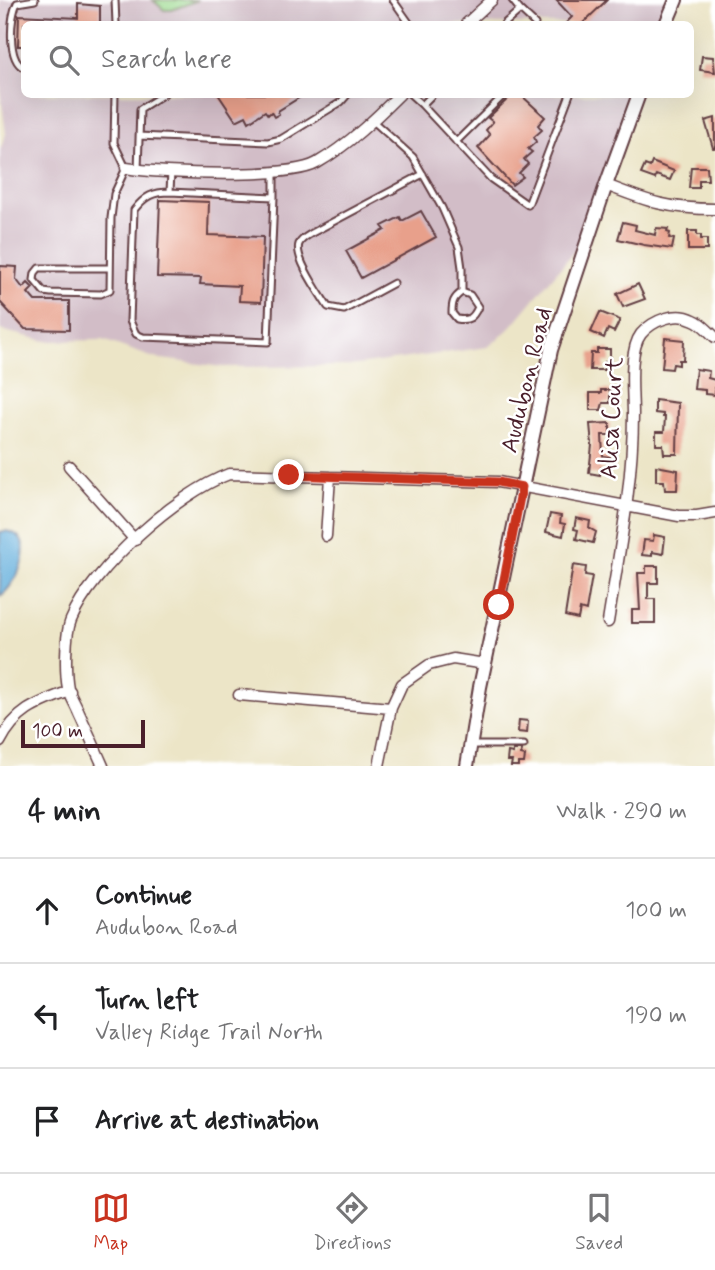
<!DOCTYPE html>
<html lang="en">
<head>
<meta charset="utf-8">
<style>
  :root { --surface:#fff; --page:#f6f6f6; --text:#202124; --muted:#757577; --line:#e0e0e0; --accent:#c8321e }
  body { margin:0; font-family:Mynerve,sans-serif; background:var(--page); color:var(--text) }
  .scale { position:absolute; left:21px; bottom:18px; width:124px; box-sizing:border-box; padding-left:7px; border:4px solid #4a1f2b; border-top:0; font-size:19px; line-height:24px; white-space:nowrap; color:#4a1f2b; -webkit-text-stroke:5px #fff; paint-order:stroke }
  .stop { position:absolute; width:21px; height:21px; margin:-16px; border:5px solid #c8321e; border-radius:50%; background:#fff }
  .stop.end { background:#c8321e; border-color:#fff; box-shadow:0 2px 7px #0008 }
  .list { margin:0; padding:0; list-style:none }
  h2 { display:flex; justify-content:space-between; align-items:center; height:91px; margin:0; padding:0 28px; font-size:30px }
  h2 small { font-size:23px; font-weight:400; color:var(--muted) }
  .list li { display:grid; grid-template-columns:46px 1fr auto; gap:21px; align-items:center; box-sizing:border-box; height:105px; padding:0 28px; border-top:2px solid var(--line) }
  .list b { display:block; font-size:26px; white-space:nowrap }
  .list p { margin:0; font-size:23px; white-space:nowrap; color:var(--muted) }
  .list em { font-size:23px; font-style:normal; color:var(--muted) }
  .icon { flex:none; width:38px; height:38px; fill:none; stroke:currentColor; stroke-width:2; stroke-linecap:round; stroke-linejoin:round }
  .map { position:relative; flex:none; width:715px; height:766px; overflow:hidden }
  .search { position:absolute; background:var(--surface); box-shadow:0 7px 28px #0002; left:21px; right:21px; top:21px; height:77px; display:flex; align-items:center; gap:18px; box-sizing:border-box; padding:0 24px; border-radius:10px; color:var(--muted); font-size:26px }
  .sheet { height:406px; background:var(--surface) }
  nav { display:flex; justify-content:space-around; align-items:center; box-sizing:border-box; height:98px; border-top:2px solid var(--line); background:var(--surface); font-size:19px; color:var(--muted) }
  nav a { display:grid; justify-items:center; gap:4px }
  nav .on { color:var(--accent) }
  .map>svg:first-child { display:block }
</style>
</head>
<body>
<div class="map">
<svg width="715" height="766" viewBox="0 0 715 766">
  <rect width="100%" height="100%" fill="#fff"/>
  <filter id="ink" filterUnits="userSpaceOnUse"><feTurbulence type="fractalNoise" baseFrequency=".0143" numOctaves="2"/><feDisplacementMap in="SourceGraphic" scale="14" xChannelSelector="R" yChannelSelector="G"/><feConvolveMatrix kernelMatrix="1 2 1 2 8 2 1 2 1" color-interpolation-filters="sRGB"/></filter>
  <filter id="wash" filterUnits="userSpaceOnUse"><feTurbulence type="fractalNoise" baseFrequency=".00686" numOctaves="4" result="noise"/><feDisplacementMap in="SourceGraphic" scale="28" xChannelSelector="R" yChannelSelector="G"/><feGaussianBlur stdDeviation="1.57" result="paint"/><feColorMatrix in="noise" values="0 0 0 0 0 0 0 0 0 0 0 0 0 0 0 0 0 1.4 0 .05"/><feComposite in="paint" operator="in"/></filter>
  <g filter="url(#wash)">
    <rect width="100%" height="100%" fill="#ece5c7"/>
    <path fill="#d2bdc7" d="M 0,0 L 674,0 L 666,24 L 24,24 L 24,94 L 639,95 L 591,231 L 510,328 L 488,347 L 349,366 L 222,367 L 154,358 L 103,340 L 46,341 L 0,330 L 0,150 L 6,134 L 1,97 Z"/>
    <path fill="#9edc91" stroke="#747e5e" stroke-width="2" d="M 153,0 L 198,0 L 172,10 L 164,10 Z"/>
    <path fill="#63afdc" stroke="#566784" stroke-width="2" d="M 5,531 C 40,534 18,585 0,596 L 0,532 Z"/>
    <g id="blocks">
      <path fill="#e8a08b" d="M 556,0 L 607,0 L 582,24 L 565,24 L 572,17 Z
        M 78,4 L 100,6 L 100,24 L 24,24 L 24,46 L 18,46 L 19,15 L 78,18 Z
        M 702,56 L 713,57 L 715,72 L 700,70 Z
        M 218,94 L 305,94 L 278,111 L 279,114 L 274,117 L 271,112 L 268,115 L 265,111 L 249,122 L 246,116 L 236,121 Z
        M 513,94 L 520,94 L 545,117 L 538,125 L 542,130 L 534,137 L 536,142 L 528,149 L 532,152 L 524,159 L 528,164 L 519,173 L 523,177 L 512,185 L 478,148 L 490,135 L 486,130 L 493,122 L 488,118 Z
        M 715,118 L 715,148 L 713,148 L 705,121 Z
        M 652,162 L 674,171 L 670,180 L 656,175 L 655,179 L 641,174 L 645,165 L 650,167 Z
        M 691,167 L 707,167 L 708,180 L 699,180 L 699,188 L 689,188 Z
        M 160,200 L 209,202 L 208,235 L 263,237 L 261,302 L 239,301 L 240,286 L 200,284 L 201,278 L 157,277 Z
        M 421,211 L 436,237 L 361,278 L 346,251 L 385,230 L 382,226 L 400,217 L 402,221 Z
        M 623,222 L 636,225 L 635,230 L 655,235 L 656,228 L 668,229 L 667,232 L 670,233 L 669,238 L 674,239 L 672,249 L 644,245 L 618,239 Z
        M 688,231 L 697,231 L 697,235 L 701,235 L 701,239 L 707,239 L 707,250 L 688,250 Z
        M 0,266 L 17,267 L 16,279 L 23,288 L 28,283 L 33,288 L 28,293 L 35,301 L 69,301 L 69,330 L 25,329 L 0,302 Z
        M 638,284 L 645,299 L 623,307 L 617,294 Z
        M 600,312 L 620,320 L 614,332 L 608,329 L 604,338 L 591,332 Z
        M 665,338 L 684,340 L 683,360 L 679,360 L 679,365 L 673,364 L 672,369 L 662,368 Z
        M 597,349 L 610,349 L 610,362 L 604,362 L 604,370 L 590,370 L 591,353 L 597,353 Z
        M 696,369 L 709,371 L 708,378 L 715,380 L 715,395 L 705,394 L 705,390 L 694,389 Z
        M 601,390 L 610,390 L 610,403 L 603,403 L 601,410 L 590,410 L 590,393 L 601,393 Z
        M 655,400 L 678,403 L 677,454 L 664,454 L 663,445 L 656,445 L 656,432 L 664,432 L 665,417 L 663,417 L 663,414 L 655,413 Z
        M 610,423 L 610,435 L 602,435 L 603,456 L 610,457 L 608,469 L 601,468 L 600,475 L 589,473 L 592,445 L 590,424 Z
        M 656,466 L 678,470 L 677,490 L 665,490 L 664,481 L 656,481 Z
        M 550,514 L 561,516 L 560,523 L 565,524 L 563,536 L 546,532 Z
        M 576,518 L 590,521 L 589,528 L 596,532 L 593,543 L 576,539 L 578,530 L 574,529 Z
        M 654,535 L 665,537 L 663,554 L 652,552 L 652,556 L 642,555 L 644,540 L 653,541 Z
        M 573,565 L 586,567 L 585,575 L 592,576 L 586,611 L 580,609 L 578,619 L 565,616 Z
        M 646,566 L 658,566 L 658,583 L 648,583 L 648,599 L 655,599 L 655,623 L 632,623 L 632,610 L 640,610 L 638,573 L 646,573 Z
        M 519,720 L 528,721 L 527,733 L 518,732 Z
        M 513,750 L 522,750 L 521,755 L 525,756 L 524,763 L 518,763 L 518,766 L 511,766 L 512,761 L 507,761 L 508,752 L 513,753 Z"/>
    </g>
  </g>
  <g filter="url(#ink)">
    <use href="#blocks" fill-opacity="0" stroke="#623d42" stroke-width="2"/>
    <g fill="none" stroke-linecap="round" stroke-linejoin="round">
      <defs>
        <path id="service" d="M 115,0 L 116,24
          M 393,0 L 410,24
          M 520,10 L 535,24
          M 504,24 L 520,10 L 512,0
          M 24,68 C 7,60 10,18 17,3 L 35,0
          M 410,94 L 422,105 L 433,94
          M 422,105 L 491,179 L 528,205 L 570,94
          M 373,121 L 413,157 L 442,208 L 459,247 L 462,268 L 462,292
          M 139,136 L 268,142 L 281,139 L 341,102 L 348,94
          M 456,142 L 505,94
          M 138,170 L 140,109 L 164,94
          M 171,171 L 170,192 L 274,197 L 274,173
          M 170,192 C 153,192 145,196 134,210 L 130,321 L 136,334 L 143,337 L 268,342 L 274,197
          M 110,268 L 39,268 L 35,273 L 34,280 L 44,292 L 51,293 L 101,294 L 110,290 L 111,218 L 114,194 L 126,168 L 114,143 L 115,94
          M 394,283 L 344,310 L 328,307 C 320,294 294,258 299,244 C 301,239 307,236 312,233 L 423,174
          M 462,292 L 470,295 L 478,307 C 473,318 469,321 457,319 L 452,313 C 452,303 453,298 462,292 Z
          M 471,745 L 524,745"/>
        <path id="minor" d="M 466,24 L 492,0
          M 126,168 C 161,174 289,179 317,163 C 348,145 375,119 400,94
          M 606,185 C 649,202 668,209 715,209
          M 69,466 L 135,540
          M 326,536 L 330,477
          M 608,622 C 619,553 633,484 633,414 C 633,393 628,351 641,334 C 653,320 676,311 694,320 C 702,323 709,332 715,337
          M 239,695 L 391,708
          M 0,742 C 16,710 38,703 70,691
          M 103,766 C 95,748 87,730 79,713 C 76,705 70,696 68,688 C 65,673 65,634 71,620 C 92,569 177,493 229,474 L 498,482 L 679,516 L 697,516 L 715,513
          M 379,766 L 391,708 L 402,684 L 429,665 L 453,659 L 485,664"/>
        <path id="tertiary" d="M 666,24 L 676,0
          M 467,766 L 480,687 L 551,350 L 606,185 L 639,94"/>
      </defs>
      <use href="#service" stroke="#623d42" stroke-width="9"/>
      <use href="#minor" stroke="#623d42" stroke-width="13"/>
      <use href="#tertiary" stroke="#623d42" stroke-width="16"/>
      <use href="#service" stroke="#fff" stroke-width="5"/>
      <use href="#minor" stroke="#fff" stroke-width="10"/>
      <use href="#tertiary" stroke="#fff" stroke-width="12"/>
    </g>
  </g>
  <g fill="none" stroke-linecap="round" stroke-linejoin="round" filter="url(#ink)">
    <path stroke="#c8321e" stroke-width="9" d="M 289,475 L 498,482 L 522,487 L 499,605"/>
  </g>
  <g text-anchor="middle" stroke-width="5" stroke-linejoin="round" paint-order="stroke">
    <g font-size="24" fill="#4a1f2b" stroke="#fff">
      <text transform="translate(526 380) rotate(-76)" y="8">Audubon Road</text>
      <text transform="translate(611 418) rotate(-87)" y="8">Alisa Court</text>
    </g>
  </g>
</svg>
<div class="scale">100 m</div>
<div class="stop" style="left:499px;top:605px"></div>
<div class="stop end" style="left:289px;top:475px"></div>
<div class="search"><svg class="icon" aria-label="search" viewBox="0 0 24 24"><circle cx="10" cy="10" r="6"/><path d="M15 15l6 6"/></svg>Search here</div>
</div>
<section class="sheet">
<h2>4 min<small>Walk · 290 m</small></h2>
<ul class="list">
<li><svg class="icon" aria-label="ahead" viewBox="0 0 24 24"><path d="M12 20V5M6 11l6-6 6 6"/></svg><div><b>Continue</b><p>Audubon Road</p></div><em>100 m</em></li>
<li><svg class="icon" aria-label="left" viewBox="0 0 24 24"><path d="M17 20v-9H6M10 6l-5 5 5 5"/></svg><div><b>Turn left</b><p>Valley Ridge Trail North</p></div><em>190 m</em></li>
<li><svg class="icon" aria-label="arrive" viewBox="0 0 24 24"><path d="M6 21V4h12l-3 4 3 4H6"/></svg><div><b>Arrive at destination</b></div></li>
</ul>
</section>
<nav>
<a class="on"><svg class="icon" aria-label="map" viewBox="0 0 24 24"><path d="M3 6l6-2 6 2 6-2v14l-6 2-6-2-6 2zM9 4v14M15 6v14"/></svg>Map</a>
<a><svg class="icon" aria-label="directions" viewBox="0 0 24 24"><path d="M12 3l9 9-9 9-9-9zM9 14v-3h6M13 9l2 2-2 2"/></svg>Directions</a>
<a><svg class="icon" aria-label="saved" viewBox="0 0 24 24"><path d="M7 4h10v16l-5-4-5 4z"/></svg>Saved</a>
</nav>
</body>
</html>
